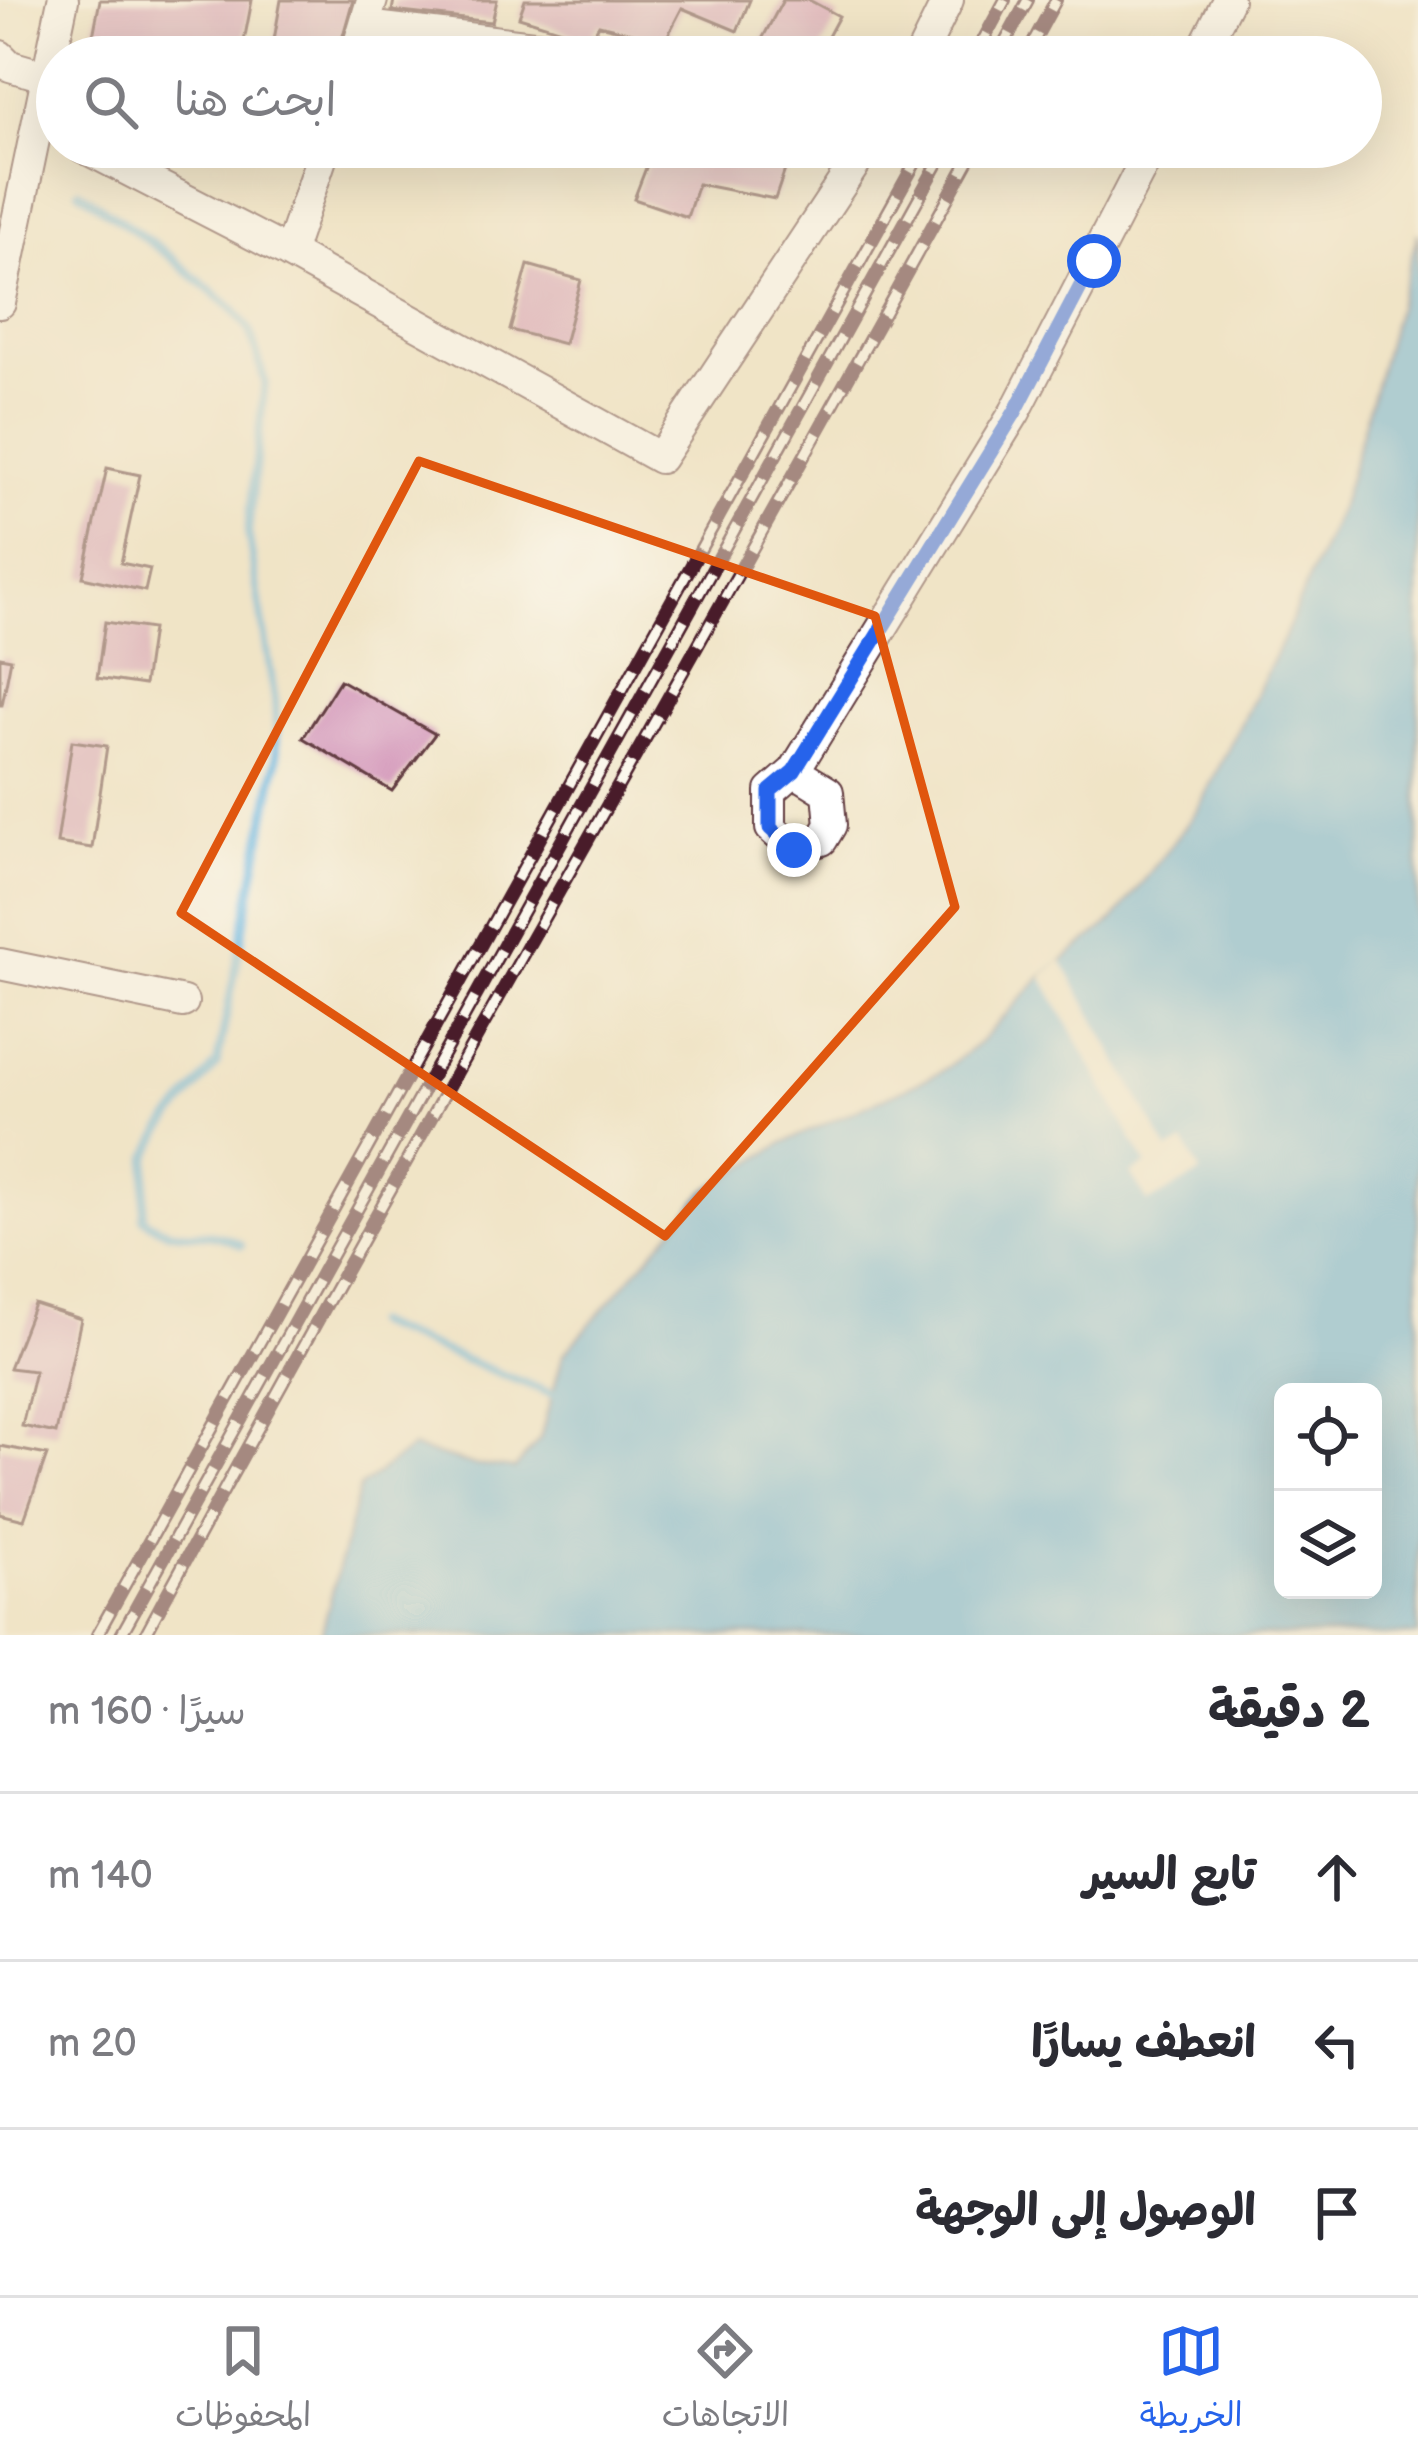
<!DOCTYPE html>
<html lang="ar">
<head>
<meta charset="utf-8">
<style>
  :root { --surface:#fff; --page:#f2f2f3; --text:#2b2b33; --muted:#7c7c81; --line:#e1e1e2; --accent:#2563eb }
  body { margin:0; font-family:"Balsamiq Sans","Playpen Sans Arabic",sans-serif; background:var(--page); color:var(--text); direction:rtl }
  .controls { position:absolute; right:36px; bottom:36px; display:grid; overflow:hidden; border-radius:18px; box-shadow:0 12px 48px #0002 }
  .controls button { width:108px; height:108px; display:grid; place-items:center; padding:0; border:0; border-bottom:3px solid var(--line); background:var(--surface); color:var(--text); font:60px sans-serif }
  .stop { position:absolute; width:36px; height:36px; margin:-27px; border:9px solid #2563eb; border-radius:50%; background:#fff }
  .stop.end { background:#2563eb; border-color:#fff; box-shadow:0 3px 12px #0008 }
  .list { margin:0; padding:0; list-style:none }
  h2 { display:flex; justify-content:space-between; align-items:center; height:156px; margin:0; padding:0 48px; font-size:51px }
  h2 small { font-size:39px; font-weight:400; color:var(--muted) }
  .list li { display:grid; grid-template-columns:78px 1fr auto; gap:36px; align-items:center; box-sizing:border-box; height:168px; padding:0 48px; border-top:3px solid var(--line) }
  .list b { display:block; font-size:45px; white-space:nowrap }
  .list em { font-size:39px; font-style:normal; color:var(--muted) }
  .icon { flex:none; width:66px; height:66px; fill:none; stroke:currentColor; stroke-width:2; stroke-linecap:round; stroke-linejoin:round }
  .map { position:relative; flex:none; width:1418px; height:1635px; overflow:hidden; direction:ltr }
  .search { position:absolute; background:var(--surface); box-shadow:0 12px 48px #0002; left:36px; right:36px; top:36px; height:132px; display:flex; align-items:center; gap:30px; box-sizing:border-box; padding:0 42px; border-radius:66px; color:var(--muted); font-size:45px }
  .sheet { height:660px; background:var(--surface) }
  nav { display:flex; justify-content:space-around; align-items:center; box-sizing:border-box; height:168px; border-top:3px solid var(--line); background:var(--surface); font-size:33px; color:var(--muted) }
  nav a { display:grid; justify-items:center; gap:6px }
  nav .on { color:var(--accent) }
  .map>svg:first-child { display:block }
</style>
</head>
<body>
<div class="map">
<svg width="1418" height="1635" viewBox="0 0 1418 1635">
  <rect width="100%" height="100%" fill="#fbf7ec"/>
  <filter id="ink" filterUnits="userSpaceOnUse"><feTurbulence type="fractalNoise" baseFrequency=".00833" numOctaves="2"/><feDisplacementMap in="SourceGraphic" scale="24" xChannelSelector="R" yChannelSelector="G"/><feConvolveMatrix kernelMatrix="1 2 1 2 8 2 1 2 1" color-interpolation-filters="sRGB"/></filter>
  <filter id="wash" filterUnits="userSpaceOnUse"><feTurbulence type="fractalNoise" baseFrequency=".004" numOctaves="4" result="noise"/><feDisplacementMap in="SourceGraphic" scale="48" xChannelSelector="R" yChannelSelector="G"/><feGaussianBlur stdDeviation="2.7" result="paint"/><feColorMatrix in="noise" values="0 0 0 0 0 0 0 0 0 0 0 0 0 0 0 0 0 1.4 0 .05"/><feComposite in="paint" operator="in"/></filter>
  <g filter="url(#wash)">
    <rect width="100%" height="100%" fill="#f0e4c6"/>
    <path fill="#62b1dc" stroke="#566884" stroke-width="3" fill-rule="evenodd" d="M 1418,233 L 1418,1635 L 321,1635 L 359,1488 L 411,1448 L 472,1465 L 515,1469 L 540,1439 L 563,1355 L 706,1191 L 785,1142 L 941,1072 L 979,1043 L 1042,976 L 1113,921 L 1197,811 L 1282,641 L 1342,502 ZM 1283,1392 L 1373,1392 L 1373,1590 L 1283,1590 Z"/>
    <path fill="#f0e4c6" d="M 1061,960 L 1168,1151 L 1184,1143 L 1201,1173 L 1148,1202 L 1132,1174 L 1147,1165 L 1042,976 Z"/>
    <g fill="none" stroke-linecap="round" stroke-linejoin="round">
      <path stroke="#62b1dc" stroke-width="9" d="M 79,191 L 168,255 L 233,309 L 250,331 L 265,382 L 248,532 L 275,700 L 277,760 L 217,1063 L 163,1129 L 148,1157 L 143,1218 C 178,1246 204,1223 241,1245
        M 373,1324 L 552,1394"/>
    </g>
    <g id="blocks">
      <path fill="#d08fb6" d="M 100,0 L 252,0 L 241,57 L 89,57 Z
        M 281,0 L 353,0 L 337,57 L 271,57 Z
        M 394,0 L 497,0 L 492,22 L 392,11 Z
        M 525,0 L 750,0 L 737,31 L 682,8 L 665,41 L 599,25 L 590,39 L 519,17 Z
        M 783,0 L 809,0 L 839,16 L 817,57 L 794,57 L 761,41 Z
        M 654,147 L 729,147 L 789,158 L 775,199 L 698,184 L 687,217 L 634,199 Z
        M 528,265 L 581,280 L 564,344 L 510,330 Z
        M 107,468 L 140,475 L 121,563 L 150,569 L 145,591 L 83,577 Z
        M 105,622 L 152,629 L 144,685 L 97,678 Z
        M 0,657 L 11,659 L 2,705 L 0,705 Z
        M 340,680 L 435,734 L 392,791 L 303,738 Z
        M 72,741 L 107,746 L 92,848 L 57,843 Z
        M 34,1304 L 81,1319 L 56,1433 L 22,1426 L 35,1371 L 9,1368 Z
        M 0,1446 L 47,1455 L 24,1520 L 0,1514 Z"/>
    </g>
  </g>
  <g filter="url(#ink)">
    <use href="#blocks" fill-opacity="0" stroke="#633d42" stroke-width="3"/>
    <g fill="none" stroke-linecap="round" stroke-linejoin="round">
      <defs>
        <path id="minor" d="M 366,26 L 627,57
          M 0,56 L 10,66 L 48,77
          M 355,57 L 372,0
          M 920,57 L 948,0
          M 1199,57 L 1228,0
          M 83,147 L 289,253 L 325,147
          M 289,253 L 660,458 L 866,147
          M 0,303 L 63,0
          M 794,771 L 828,792 L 831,825 L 822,840 L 794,849 L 771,828 L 771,791 L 794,771 L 1015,412 L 1152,147
          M 0,964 L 183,1002"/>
      </defs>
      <use href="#minor" stroke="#633d42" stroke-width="34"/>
      <use href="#minor" stroke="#fff" stroke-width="30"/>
      <defs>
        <path id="rail" d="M 974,57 L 1005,0
          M 997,57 L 1028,0
          M 1025,57 L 1056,0
          M 97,1635 L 924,147
          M 121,1635 L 947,147
          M 145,1635 C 415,1135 703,645 976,147"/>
      </defs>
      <use href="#rail" stroke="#4a1f2b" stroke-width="14"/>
      <use href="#rail" stroke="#fbf7ec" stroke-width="9" stroke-dasharray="27" stroke-linecap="butt"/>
    </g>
  </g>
  <g fill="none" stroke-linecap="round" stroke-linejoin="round" filter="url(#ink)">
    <path stroke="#2563eb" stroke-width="15" d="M 794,850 L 770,828 L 770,791 L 794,771 L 1015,412 L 1094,261"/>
  </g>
  <path d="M0 0H1418V1635H0ZM 419,461 L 875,616 L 955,907 L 665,1236 L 181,913 Z" fill="#f0e4c6" fill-opacity=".55" fill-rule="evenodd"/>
  <path fill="none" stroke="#e0560e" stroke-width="9" stroke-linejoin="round" d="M 419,461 L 875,616 L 955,907 L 665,1236 L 181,913 Z"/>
</svg>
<div class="controls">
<button><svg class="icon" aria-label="locate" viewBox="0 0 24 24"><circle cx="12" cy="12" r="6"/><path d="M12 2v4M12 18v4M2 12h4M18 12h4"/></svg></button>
<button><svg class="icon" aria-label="layers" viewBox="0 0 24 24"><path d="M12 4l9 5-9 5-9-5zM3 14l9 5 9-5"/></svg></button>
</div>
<div class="stop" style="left:1094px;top:261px"></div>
<div class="stop end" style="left:794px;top:850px"></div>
<div class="search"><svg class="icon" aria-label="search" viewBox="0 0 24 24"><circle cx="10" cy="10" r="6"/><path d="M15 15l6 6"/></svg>ابحث هنا</div>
</div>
<section class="sheet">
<h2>2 دقيقة<small>سيرًا · 160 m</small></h2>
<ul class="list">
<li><svg class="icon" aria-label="ahead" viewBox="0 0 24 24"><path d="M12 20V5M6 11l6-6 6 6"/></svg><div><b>تابع السير</b></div><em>140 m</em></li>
<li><svg class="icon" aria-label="left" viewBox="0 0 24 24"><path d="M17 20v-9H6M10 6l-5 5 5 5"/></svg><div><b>انعطف يسارًا</b></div><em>20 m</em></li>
<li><svg class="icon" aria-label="arrive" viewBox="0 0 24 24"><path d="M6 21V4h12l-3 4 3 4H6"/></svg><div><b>الوصول إلى الوجهة</b></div></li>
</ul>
</section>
<nav>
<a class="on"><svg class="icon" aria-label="map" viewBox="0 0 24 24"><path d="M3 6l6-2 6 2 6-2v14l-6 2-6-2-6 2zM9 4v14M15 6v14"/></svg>الخريطة</a>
<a><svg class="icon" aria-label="directions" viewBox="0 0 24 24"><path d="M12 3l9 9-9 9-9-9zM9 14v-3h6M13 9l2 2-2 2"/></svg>الاتجاهات</a>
<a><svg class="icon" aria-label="saved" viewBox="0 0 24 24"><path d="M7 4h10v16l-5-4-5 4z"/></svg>المحفوظات</a>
</nav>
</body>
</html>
